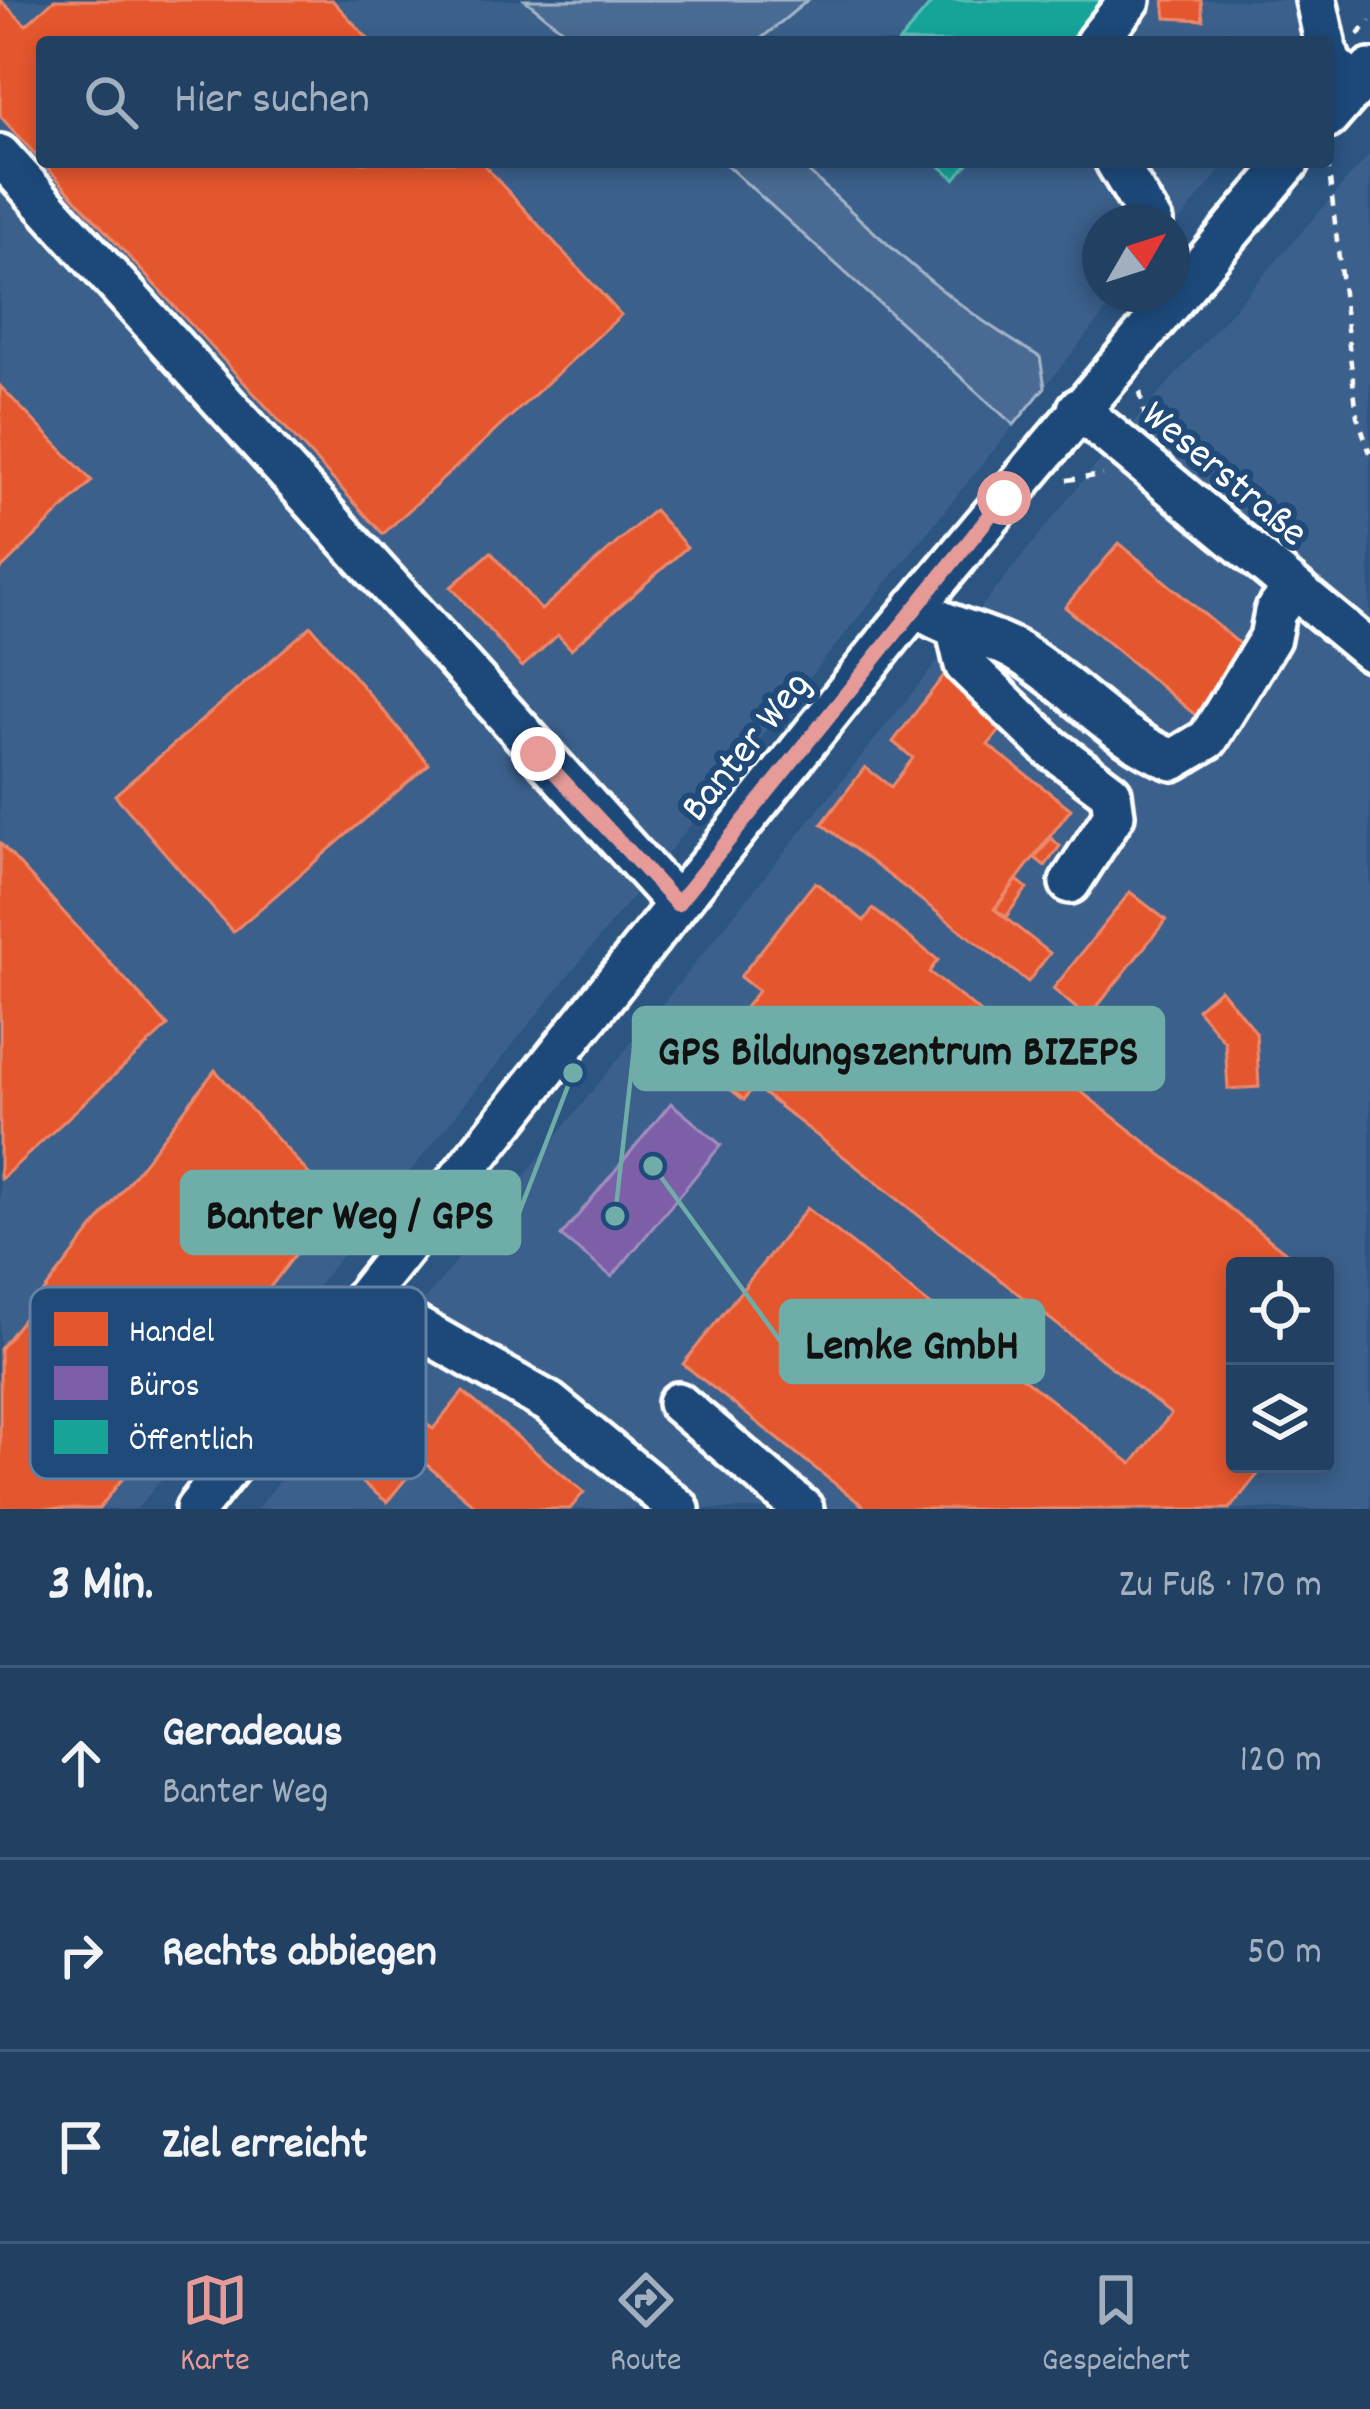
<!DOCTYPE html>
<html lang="de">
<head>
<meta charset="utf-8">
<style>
  :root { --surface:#214062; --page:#2d4b6b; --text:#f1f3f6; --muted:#a2afbe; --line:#3e5977; --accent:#e69b98 }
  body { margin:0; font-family:Dekko,sans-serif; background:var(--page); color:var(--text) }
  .controls { position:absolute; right:36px; bottom:36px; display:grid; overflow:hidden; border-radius:12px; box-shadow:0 6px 18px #0003 }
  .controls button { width:108px; height:108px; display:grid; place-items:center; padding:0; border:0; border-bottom:3px solid var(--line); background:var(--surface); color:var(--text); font:60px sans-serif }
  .compass { position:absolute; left:1082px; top:204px; width:108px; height:108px; border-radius:50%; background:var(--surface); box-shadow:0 6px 18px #0003; rotate:51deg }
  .stop { position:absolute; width:36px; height:36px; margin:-27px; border:9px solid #e69b98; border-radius:50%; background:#fff }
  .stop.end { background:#e69b98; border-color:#fff; box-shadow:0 3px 12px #0008 }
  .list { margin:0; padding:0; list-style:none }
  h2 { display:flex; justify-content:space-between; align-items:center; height:156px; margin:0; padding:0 48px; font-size:51px }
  h2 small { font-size:39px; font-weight:400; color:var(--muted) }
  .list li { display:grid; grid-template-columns:78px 1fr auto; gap:36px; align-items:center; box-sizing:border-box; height:192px; padding:0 48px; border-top:3px solid var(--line) }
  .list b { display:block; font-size:45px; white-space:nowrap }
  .list p { margin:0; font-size:39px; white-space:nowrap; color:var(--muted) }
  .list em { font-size:39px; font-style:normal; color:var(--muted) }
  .icon { flex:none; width:66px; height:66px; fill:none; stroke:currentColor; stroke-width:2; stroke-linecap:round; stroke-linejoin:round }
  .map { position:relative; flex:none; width:1370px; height:1509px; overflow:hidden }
  .search { position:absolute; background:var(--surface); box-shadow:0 6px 18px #0003; left:36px; right:36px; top:36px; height:132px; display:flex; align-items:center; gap:30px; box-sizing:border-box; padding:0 42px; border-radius:12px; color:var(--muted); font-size:45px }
  .sheet { height:732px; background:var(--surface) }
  nav { display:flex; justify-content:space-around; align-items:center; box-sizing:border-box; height:168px; border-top:3px solid var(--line); background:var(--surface); font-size:33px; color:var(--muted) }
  nav a { display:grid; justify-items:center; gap:6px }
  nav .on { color:var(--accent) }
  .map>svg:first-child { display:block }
</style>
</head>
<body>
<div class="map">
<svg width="1370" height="1509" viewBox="0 0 1370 1509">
  <rect width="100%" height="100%" fill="#2c5582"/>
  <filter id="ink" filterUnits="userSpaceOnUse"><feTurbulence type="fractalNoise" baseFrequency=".00833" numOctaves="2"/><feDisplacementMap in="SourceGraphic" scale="24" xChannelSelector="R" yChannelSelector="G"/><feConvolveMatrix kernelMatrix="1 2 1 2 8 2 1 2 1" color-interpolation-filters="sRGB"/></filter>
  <g filter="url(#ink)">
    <path fill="#3b618b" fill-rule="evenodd" d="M 0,0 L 1304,0 L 1309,42 L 42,42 L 42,162 L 1227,162 L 1172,230 L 1172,222 L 1100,222 L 1100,294 L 1120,294 L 137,1509 L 0,1509 Z
      M 1370,154 L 1370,1509 L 257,1509 L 1084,479 ZM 1235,1266 L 1325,1266 L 1325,1464 L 1235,1464 Z"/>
    <path fill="#486b92" stroke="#a4b5c8" stroke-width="3" d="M 525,0 L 808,0 L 757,42 L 578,42 Z
      M 723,162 L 798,162 C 875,233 948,305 1040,357 L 1045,387 L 1014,425 Z"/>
    <path fill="#e4572e" stroke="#ec896d" stroke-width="3" d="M 0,0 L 26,25 L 54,0 L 332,0 L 371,42 L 42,42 L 42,162 L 0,116 Z
      M 1164,0 L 1201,0 L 1203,20 L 1166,18 Z
      M 1225,32 L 1227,42 L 1168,42 L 1167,41 Z
      M 42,162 L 481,162 L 621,315 L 383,534 Z
      M 0,386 L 92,481 L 0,570 Z
      M 654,510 L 687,547 L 571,649 L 558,635 L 522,667 L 451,587 L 491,552 L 541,610 Z
      M 1119,543 L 1254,656 L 1200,719 L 1065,607 Z
      M 311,626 L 429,764 L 233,932 L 115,795 Z
      M 948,670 L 1011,717 L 988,745 L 1071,809 L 994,909 L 1050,953 L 1028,982 L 822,824 L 865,767 L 891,787 L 913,758 L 893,742 Z
      M 1051,838 L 1060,846 L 1045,866 L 1035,858 Z
      M 0,843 L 168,1026 L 1,1179 L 0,1177 Z
      M 1017,880 L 1027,888 L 1006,917 L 995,909 Z
      M 815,882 L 864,921 L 873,909 L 938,960 L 929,972 L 1299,1263 L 1235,1266 L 1235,1464 L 1266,1464 L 1230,1509 L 867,1509 L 683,1364 L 807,1208 L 1132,1464 L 1171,1414 L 754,1086 L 744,1100 L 700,1065 L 758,991 L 740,977 Z
      M 1130,892 L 1166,920 L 1088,1018 L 1053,989 Z
      M 1220,989 L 1256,1032 L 1259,1087 L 1228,1089 L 1225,1042 L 1197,1009 Z
      M 215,1070 L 335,1203 L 99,1509 L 0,1509 L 0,1349 Z
      M 463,1392 L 584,1492 L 570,1509 L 479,1509 L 421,1460 L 387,1502 L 345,1469 L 398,1402 L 433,1429 Z"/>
    <path fill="#7b5ea7" stroke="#a38ec1" stroke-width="3" d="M 671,1103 L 721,1145 L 612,1277 L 561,1236 Z"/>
    <path fill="#17a398" stroke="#5dbfb7" stroke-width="3" d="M 934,0 L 1103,0 L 1068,42 L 899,42 Z
      M 935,162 L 969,162 L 955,179 Z"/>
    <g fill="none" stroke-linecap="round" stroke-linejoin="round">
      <defs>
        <path id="minor" d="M 1316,0 L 1325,42
          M 1096,42 L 1130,0
          M 1328,54 L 1331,64 L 1356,86
          M 1328,118 L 1370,70
          M 0,155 L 677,904
          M 1116,162 L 1152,222
          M 1078,409 L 1370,651
          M 915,606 C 948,630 985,632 1018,652 C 1073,685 1114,737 1173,760 L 1208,739 L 1270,638 L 1275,612 L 1293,589
          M 957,631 L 965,665 L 1051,748 L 1111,793 L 1114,815 L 1070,883
          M 365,1298 L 550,1403 L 679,1509
          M 678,1403 L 803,1509
          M 196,1509 L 894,632 L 1289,162"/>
      </defs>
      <use href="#minor" stroke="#fff" stroke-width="48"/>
      <path stroke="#fff" stroke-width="4.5" stroke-dasharray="9 9" stroke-linecap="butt" d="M 1358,35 L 1370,21
        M 1328,162 L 1357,416 L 1370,453
        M 1140,392 L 1146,421
        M 1067,480 L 1103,475"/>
      <use href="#minor" stroke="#1f4a7a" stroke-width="39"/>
    </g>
  </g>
  <g fill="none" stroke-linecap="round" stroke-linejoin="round" filter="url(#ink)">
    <path stroke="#e69b98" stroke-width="15" d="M 538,754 L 677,904 L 1004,498"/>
  </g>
  <g text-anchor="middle" stroke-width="12" stroke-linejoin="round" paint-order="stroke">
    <g font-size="42" fill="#fff" stroke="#1f4a7a">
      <text transform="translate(1227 471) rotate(40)" y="15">Weserstraße</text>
      <text transform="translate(743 744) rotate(-51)" y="15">Banter Weg</text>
    </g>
  </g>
  <rect x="30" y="1287" width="396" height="192" rx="18" fill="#1f4a7a" stroke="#6280a2" stroke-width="3"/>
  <rect x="54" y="1312" width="54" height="34" fill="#e4572e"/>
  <rect x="54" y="1366" width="54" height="34" fill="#7b5ea7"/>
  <rect x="54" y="1420" width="54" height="34" fill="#17a398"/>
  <g font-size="33" fill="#fff">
    <text x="129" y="1341">Handel</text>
    <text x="129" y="1395">Büros</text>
    <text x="129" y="1449">Öffentlich</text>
  </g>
  <path fill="none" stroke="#6fada8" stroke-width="4.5" d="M615 1216L634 1048M573 1073L519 1213M653 1166L781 1342"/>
  <g fill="#6fada8" stroke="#1f4a7a" stroke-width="4.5">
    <circle cx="615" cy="1216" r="12"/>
    <circle cx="573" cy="1073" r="12"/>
    <circle cx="653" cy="1166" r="12"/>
  </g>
  <g fill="#6fada8" stroke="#6fada8" stroke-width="4.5">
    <rect x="634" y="1008" width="529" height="81" rx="12"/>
    <rect x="182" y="1172" width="337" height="81" rx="12"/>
    <rect x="781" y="1301" width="262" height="81" rx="12"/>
  </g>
  <g font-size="45" text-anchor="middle" font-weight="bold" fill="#111">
    <text x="898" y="1064">GPS Bildungszentrum BIZEPS</text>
    <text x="350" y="1228">Banter Weg / GPS</text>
    <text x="912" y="1358">Lemke GmbH</text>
  </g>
</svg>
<div class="controls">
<button><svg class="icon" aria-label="locate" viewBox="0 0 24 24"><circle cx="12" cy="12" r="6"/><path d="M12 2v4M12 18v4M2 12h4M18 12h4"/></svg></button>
<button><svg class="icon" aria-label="layers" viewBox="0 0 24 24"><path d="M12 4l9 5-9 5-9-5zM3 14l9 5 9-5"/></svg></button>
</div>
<svg class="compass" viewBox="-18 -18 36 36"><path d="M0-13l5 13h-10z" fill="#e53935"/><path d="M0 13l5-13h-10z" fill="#a2afbe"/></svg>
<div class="stop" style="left:1004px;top:498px"></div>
<div class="stop end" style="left:538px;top:754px"></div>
<div class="search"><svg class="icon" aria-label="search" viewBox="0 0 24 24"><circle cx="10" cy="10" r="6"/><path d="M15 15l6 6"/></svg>Hier suchen</div>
</div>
<section class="sheet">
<h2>3 Min.<small>Zu Fuß · 170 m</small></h2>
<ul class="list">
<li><svg class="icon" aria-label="ahead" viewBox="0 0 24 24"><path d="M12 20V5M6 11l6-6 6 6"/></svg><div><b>Geradeaus</b><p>Banter Weg</p></div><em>120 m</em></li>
<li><svg class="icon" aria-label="right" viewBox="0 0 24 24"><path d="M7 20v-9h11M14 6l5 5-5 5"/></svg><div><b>Rechts abbiegen</b></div><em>50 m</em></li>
<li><svg class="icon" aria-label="arrive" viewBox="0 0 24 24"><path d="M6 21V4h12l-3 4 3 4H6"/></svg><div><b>Ziel erreicht</b></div></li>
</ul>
</section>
<nav>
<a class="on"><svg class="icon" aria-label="map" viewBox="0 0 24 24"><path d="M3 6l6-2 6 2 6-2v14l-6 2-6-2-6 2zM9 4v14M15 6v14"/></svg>Karte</a>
<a><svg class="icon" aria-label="directions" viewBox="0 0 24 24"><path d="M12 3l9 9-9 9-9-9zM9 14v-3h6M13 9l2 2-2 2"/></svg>Route</a>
<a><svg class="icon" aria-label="saved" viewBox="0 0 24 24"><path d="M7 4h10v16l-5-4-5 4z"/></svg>Gespeichert</a>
</nav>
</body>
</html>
